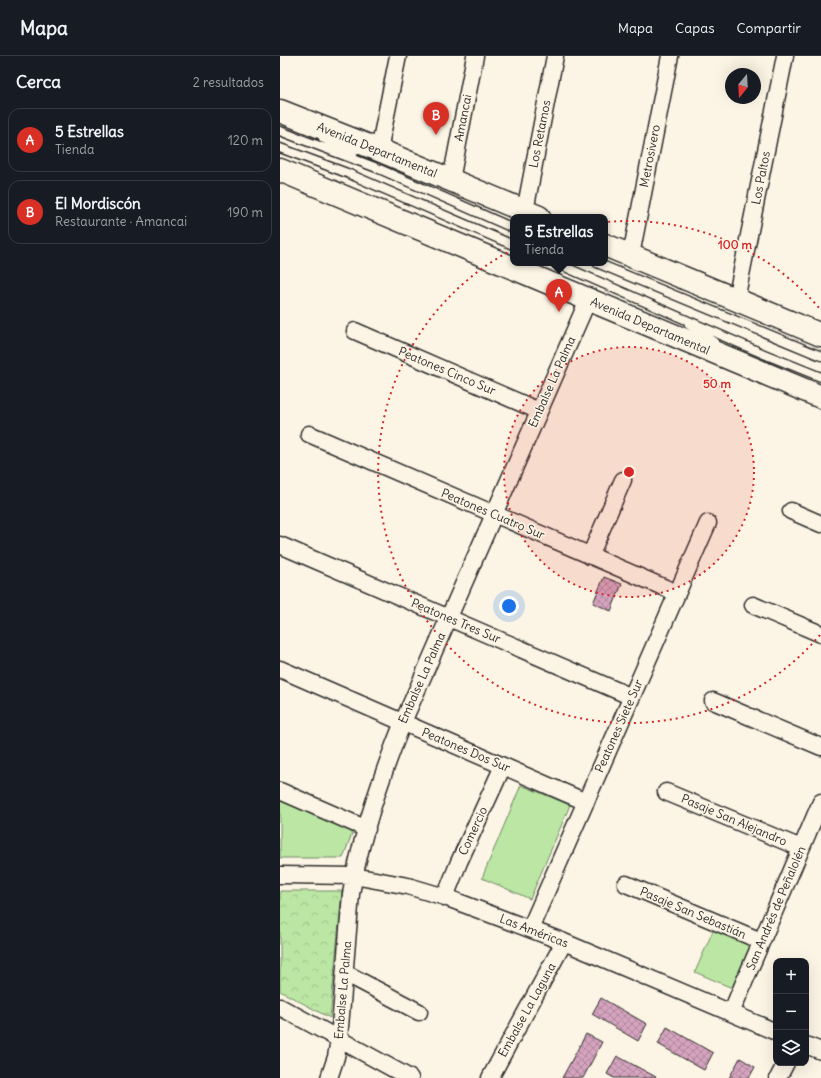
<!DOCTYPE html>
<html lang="es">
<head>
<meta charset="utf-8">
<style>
  :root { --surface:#171b24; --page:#242831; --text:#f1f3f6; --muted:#9ea1a6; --line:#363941; --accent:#d93025 }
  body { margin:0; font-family:Delius,sans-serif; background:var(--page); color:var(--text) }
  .controls { position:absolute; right:12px; bottom:12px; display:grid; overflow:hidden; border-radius:8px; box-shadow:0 4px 16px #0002 }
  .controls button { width:36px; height:36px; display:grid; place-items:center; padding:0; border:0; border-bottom:1px solid var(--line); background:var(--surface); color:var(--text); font:20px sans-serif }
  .compass { position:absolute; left:445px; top:12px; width:36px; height:36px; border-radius:50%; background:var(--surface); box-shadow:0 4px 16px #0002; rotate:198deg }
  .you { position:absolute; left:229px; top:550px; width:14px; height:14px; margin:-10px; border:3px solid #fff; border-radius:50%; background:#1a73e8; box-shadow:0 0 0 6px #1a73e833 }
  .badge { display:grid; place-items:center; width:26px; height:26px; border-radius:50%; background:var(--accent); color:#fff; font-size:13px; font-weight:700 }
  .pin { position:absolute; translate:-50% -33px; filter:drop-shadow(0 1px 2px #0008) }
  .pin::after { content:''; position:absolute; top:21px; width:14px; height:12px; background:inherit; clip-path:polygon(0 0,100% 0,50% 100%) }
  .popup { position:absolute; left:230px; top:158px; width:98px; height:52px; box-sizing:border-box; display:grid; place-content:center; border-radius:8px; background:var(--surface); filter:drop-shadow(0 1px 3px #0005); font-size:13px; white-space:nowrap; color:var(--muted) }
  .popup b { font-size:15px; color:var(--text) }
  .popup::after { content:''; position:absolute; left:50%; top:100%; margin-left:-8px; border:8px solid transparent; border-top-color:var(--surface) }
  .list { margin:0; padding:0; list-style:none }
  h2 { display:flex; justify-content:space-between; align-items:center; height:52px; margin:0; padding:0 16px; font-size:17px }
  h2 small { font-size:13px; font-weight:400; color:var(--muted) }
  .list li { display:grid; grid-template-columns:26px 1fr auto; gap:12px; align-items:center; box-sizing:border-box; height:64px; margin:0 8px 8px; padding:0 8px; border:1px solid var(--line); border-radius:12px }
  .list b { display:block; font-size:15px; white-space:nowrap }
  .list p { margin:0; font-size:13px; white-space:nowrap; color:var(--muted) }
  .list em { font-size:13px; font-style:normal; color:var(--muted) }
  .icon { flex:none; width:22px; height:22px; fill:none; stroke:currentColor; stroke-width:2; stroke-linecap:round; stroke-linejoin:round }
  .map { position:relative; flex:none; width:541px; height:1022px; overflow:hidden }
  header { display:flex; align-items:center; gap:24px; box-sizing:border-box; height:56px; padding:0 20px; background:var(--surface); border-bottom:1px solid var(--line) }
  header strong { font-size:19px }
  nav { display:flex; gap:22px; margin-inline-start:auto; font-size:14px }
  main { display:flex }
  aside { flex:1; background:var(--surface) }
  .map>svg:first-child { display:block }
</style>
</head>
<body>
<header>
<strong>Mapa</strong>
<nav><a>Mapa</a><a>Capas</a><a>Compartir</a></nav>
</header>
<main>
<aside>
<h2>Cerca<small>2 resultados</small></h2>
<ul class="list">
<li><span class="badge">A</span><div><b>5 Estrellas</b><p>Tienda</p></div><em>120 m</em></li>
<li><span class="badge">B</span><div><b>El Mordiscón</b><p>Restaurante · Amancai</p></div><em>190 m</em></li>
</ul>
</aside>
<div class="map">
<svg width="541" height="1022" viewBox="0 0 541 1022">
  <defs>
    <pattern id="park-crowns" width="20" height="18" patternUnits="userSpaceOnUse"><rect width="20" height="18" fill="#bbe6a3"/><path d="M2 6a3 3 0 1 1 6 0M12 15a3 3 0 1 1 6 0" fill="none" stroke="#a1c58c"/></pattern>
    <pattern id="building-cross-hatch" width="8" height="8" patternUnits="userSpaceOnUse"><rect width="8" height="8" fill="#d5a3bf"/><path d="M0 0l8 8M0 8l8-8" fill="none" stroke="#ad859b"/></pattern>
  </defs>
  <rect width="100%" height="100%" fill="#fcf5e5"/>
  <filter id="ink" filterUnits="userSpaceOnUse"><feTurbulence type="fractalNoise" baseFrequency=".025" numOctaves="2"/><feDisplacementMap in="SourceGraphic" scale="8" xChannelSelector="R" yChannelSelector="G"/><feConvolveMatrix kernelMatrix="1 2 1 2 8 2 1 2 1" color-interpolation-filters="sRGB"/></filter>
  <g filter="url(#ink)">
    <path fill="#bbe6a3" stroke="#738867" d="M 241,729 L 290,749 L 250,843 L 202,822 Z
      M 0,744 L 73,775 L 63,802 L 0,802 Z
      M 435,870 L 472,885 L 452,932 L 415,916 Z"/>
    <path fill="url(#park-crowns)" stroke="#738867" d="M 0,835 L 62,835 L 50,962 L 0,935 Z"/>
    <path fill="url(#building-cross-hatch)" stroke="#2b2b2b" d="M 324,521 L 342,528 L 331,555 L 313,547 Z
      M 321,942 L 367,968 L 358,985 L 312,958 Z
      M 387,971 L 433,997 L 424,1014 L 378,988 Z
      M 306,978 L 322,986 L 303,1022 L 282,1022 Z
      M 337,1000 L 376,1021 L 375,1022 L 334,1022 L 327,1018 Z
      M 460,1002 L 475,1011 L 469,1022 L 449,1022 Z"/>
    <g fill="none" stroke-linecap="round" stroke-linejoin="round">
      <defs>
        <path id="lane" d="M 0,75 L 97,112 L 233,172
          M 43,82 L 73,99
          M 0,92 L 67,117 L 233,189
          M 276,207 L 484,298 L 541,321
          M 317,207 L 541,300
          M 409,269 L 434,286"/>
        <path id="street" d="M 99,94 L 118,0
          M 171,124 L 195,0
          M 245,155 L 275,0
          M 351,199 L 390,0
          M 456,244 L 505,0
          M 75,275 L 259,355
          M 29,378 L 397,537
          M 511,455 L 541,468
          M 0,489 L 352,641
          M 310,500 L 343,424
          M 473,549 L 541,578
          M 0,613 L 306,746
          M 433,645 L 541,691
          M 0,735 L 87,773
          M 386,736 L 521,792
          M 0,819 L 74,820 L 128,830 L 165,841 L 284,886 L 496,976
          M 346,828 L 481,885
          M 165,841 L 179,806 L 223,710
          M 250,873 L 428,467
          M 65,917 L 139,956
          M 0,951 L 130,1022
          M 451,957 L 541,746
          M 526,989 L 541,995
          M 49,1022 L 56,1001 L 59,983 L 71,838 C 81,779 101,721 123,666 L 308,244
          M 210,1022 L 284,886
          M 498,1022 L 506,1007"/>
        <path id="secondary" d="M 0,55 L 99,94 L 259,161
          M 0,114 L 541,341
          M 325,189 L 541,279"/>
      </defs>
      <use href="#lane" stroke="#2b2b2b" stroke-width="11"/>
      <use href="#street" stroke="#2b2b2b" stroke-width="19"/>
      <use href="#secondary" stroke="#2b2b2b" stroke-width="25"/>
      <use href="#lane" stroke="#fcf5e5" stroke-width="8"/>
      <use href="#street" stroke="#fcf5e5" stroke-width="16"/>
      <use href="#secondary" stroke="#fcf5e5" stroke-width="22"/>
    </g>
  </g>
  <circle cx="349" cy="416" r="125" fill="#d62828" fill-opacity=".12"/>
  <g fill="none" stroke="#d62828" stroke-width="2" stroke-dasharray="2 4">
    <circle cx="349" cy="416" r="125"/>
    <path d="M540 579A251 251 0 1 1 540 253"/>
  </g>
  <g text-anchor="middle" stroke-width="3" stroke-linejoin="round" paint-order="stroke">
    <g font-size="12" fill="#2b2b2b" stroke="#fcf5e5">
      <text transform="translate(183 62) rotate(-79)" y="4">Amancai</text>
      <text transform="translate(260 78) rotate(-79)" y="4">Los Retamos</text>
      <text transform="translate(97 94) rotate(22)" y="4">Avenida Departamental</text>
      <text transform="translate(370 100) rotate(-79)" y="4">Metrosivero</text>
      <text transform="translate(481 122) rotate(-79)" y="4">Los Paltos</text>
      <text transform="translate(370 270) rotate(23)" y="4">Avenida Departamental</text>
      <text transform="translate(167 315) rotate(23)" y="4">Peatones Cinco Sur</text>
      <text transform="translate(272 326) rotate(-66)" y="4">Embalse La Palma</text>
      <text transform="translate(213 458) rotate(23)" y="4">Peatones Cuatro Sur</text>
      <text transform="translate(176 565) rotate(23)" y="4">Peatones Tres Sur</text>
      <text transform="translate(142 622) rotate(-66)" y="4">Embalse La Palma</text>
      <text transform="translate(339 670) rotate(-66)" y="4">Peatones Siete Sur</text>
      <text transform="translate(186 694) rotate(23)" y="4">Peatones Dos Sur</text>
      <text transform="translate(454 764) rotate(23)" y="4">Pasaje San Alejandro</text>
      <text transform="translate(193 775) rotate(-65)" y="4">Comercio</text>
      <text transform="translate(496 852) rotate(-67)" y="4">San Andrés de Peñalolén</text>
      <text transform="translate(413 857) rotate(23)" y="4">Pasaje San Sebastián</text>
      <text transform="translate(254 875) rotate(21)" y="4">Las Américas</text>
      <text transform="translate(63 934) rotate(-85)" y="4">Embalse La Palma</text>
      <text transform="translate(247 954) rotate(-61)" y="4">Embalse La Laguna</text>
    </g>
  </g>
  <circle cx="349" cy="416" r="6" fill="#d62828" stroke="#fcf5e5" stroke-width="2"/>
  <g font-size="12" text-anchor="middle" font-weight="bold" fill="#d62828" stroke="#fcf5e5" stroke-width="3" stroke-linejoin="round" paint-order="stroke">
    <text x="455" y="193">100 m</text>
    <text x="437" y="332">50 m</text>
  </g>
</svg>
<div class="controls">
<button>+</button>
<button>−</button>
<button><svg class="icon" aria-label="layers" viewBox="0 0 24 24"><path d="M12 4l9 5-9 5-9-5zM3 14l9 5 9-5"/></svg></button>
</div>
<svg class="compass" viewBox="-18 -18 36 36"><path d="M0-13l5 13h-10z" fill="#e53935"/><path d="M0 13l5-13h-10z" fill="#9ea1a6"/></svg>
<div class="you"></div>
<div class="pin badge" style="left:279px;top:256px">A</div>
<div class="popup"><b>5 Estrellas</b>Tienda</div>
<div class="pin badge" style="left:156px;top:79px">B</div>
</div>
</main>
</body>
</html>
